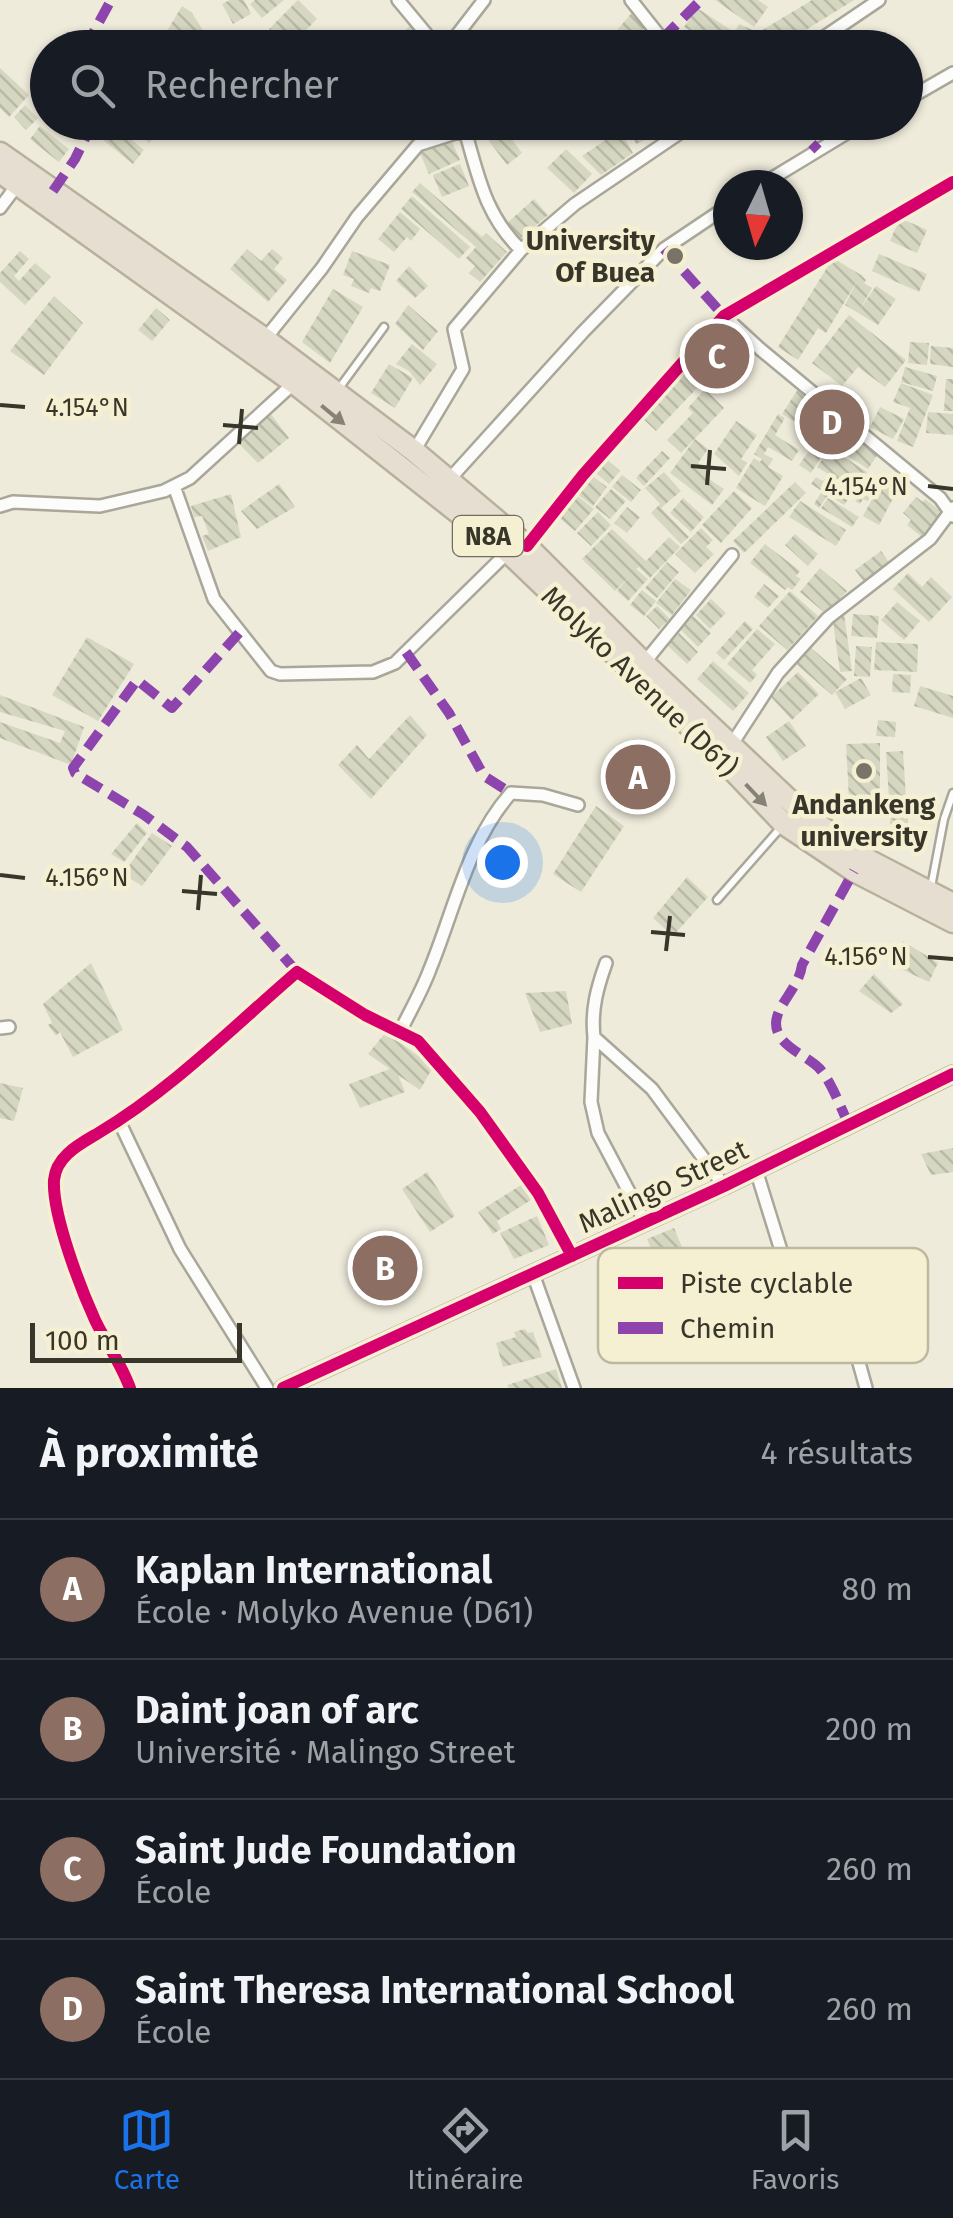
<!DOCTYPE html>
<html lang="fr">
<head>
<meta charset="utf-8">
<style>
  :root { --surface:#171b24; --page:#242831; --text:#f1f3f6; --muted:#9ea1a6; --line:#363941; --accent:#1a73e8 }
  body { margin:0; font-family:"Fira Sans",sans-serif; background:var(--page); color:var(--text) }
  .compass { position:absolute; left:713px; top:170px; width:90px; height:90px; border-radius:50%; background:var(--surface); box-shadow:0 2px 8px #0004; rotate:185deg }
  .scale { position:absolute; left:30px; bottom:25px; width:212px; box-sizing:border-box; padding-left:10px; border:5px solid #38362a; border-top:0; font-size:28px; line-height:35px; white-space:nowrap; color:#38362a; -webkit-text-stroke:8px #f6f0d3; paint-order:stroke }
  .you { position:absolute; left:502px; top:862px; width:35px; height:35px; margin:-25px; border:8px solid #fff; border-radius:50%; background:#1a73e8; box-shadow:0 0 0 15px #1a73e833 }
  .badge { display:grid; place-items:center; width:65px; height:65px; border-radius:50%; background:var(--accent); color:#fff; font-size:32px; font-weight:700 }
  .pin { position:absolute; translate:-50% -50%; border:5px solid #fff; box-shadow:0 2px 10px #0006 }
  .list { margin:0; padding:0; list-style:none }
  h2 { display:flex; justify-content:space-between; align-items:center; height:130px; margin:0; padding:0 40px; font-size:42px }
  h2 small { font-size:32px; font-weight:400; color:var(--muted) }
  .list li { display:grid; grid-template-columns:65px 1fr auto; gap:30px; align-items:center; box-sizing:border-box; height:140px; padding:0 40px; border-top:2px solid var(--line) }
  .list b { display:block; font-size:38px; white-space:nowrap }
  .list p { margin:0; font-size:32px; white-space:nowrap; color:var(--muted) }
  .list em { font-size:32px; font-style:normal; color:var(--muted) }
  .icon { flex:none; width:55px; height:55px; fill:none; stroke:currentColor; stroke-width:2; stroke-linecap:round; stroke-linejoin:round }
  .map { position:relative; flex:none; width:953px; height:1388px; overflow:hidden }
  .search { position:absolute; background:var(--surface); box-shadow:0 2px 8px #0004; left:30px; right:30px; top:30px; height:110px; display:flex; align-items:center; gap:25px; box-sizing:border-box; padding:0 35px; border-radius:55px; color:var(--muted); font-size:38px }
  .sheet { height:690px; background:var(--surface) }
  nav { display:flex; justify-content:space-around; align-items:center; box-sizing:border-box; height:140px; border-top:2px solid var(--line); background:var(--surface); font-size:28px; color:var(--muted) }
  nav a { display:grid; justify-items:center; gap:5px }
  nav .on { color:var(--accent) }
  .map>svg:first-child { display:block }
</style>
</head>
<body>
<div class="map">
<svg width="953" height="1388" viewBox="0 0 953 1388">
  <defs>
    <pattern id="building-back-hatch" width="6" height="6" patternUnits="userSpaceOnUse" patternTransform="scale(2.5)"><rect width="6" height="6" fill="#d6d7c1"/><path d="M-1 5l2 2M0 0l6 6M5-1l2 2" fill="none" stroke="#b8b9a6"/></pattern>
  </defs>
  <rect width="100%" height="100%" fill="#eeebdb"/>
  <path fill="url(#building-back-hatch)" d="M 230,0 L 244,0 L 251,14 L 233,24 L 222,4 Z
    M 255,0 L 284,0 L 262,18 L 250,4 Z
    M 298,0 L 317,19 L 288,48 L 269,29 Z
    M 715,0 L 758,0 L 768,7 L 754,27 Z
    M 812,0 L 854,0 L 777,48 L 765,48 L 756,34 Z
    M 182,6 L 192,13 L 210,41 L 206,48 L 177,48 L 161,41 Z
    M 697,8 L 731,30 L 719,48 L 684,27 Z
    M 635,9 L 650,21 L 627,48 L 613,48 L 607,42 Z
    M 416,20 L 426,32 L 416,41 L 422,46 L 432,42 L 434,48 L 396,48 L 392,43 Z
    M 739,24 L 757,32 L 750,48 L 727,48 Z
    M 0,68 L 29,95 L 9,117 L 0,108 Z
    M 25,105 L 38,118 L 26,130 L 14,117 Z
    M 101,122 L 110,122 L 144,150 L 133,164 L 93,132 Z
    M 148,122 L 166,125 L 149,143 L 138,133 Z
    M 475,122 L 499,122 L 522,153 L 507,165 Z
    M 652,122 L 667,122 L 670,129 L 636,144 L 631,132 Z
    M 40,126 L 69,149 L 59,162 L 30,139 Z
    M 620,130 L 633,153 L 601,175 L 582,156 Z
    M 449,135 L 460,160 L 429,174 L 418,149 Z
    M 566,149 L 592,174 L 574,193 L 547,168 Z
    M 460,164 L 469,186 L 442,197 L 433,175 Z
    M 420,183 L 482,237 L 486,233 L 507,252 L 480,282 L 469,273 L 475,266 L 466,258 L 476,247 L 412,192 Z
    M 412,196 L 470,247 L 459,259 L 401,209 Z
    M 534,199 L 548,215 L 519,240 L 506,224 Z
    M 400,212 L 420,229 L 411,241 L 407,237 L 394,252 L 378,239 Z
    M 900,218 L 927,230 L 917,253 L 890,241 Z
    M 247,249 L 261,261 L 272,249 L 283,258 L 274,269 L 287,280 L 268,302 L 230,269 Z
    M 20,251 L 29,259 L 14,276 L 19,281 L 35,263 L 51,277 L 25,305 L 0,282 L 0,273 Z
    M 352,251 L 390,265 L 380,291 L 371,288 L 369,293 L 351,286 L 354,279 L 343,275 Z
    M 879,254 L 927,274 L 919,292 L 872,271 Z
    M 833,258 L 861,275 L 866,280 L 864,283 L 872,288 L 860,309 L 876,286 L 896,299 L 878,325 L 845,305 L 857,281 L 826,333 L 818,328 L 798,360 L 778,347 Z
    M 409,266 L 428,286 L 415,298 L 396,281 Z
    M 333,289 L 363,307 L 330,363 L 302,342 Z
    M 54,296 L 83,323 L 44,375 L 10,351 Z
    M 408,305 L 438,331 L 423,350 L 395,324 Z
    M 156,308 L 170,320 L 152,341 L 138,330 Z
    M 849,315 L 906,360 L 885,387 L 858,367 L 842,386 L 812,363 Z
    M 721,322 L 748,349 L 708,388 L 682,363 L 692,352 L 705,365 L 724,346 L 711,332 Z
    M 910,342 L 929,343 L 927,365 L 908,363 Z
    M 412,344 L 437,364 L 420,385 L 409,371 L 396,364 Z
    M 931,346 L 953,348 L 953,367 L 930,364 Z
    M 389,364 L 413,378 L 395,408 L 371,393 Z
    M 905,367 L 937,376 L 933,391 L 901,382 Z
    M 683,368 L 700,385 L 656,431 L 638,414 Z
    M 946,379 L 953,379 L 953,411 L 944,411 Z
    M 901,383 L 933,395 L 913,447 L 897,441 L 910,408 L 893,402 Z
    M 705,389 L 724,408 L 681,453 L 667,440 L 693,413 L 688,408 Z
    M 798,389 L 822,405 L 818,411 L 880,451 L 868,469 L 782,414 Z
    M 880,407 L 904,419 L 893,439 L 870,427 Z
    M 928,412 L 953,414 L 953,435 L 926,433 Z
    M 270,413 L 289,438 L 258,463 L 237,442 Z
    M 778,414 L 785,418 L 775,435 L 799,450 L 792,461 L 768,447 L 764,454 L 773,459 L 768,467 L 783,476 L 765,506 L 736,488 L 754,458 L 760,462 L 762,459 L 754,454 Z
    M 736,421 L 757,435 L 741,459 L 747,463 L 739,476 L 714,454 Z
    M 695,439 L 708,449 L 698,463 L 710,472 L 706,477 L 724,489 L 712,505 L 670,473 Z
    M 816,441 L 827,448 L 811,473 L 799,465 Z
    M 830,448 L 867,472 L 855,491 L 817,467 Z
    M 662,451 L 670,458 L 644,486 L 636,478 Z
    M 603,456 L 620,471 L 609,484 L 591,469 Z
    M 587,472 L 607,487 L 593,506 L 573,491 Z
    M 664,472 L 681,491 L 661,508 L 689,537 L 681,544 L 651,513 L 660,504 L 645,488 Z
    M 868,473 L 881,480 L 868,501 L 863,499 L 860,504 L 855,501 L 859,495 L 855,494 Z
    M 622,475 L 641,490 L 631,502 L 612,487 Z
    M 828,475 L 853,492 L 844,505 L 828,495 L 819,508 L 814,504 L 822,491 L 811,484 L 816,477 L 823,481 Z
    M 882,481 L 898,489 L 879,525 L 863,516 Z
    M 795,482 L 806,493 L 744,553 L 733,541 Z
    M 279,484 L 295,507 L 257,529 L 241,511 Z
    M 611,489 L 626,501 L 610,519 L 595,507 Z
    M 734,491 L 752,508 L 721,543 L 702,525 Z
    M 231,494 L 241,537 L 208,551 L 202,536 L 209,534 L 202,516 L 194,517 L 191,506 Z
    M 575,494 L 594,509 L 575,531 L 556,515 Z
    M 916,497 L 923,502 L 925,499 L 942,512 L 922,537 L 907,525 L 911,520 L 903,513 Z
    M 683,498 L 704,517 L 691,532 L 670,513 Z
    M 828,498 L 859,517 L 852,527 L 821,508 Z
    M 800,501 L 846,530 L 836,546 L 789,517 Z
    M 627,507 L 640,517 L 627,533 L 614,523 Z
    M 598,512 L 611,525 L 591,546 L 577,533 Z
    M 701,528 L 713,540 L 706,547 L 714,554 L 695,573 L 675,554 Z
    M 612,529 L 646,561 L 669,537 L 680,547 L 650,578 L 639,567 L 636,569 L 648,579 L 628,601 L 617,591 L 630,576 L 615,591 L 582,559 Z
    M 795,534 L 818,554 L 808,566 L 785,545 Z
    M 765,544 L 800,571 L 796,576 L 801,579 L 792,590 L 788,587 L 785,590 L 750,563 Z
    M 881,551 L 890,564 L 864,582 L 855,570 Z
    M 667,562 L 679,572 L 657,598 L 645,588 Z
    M 820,568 L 847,591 L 826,614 L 800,592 Z
    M 908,573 L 922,587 L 931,577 L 952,597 L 929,622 L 893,589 Z
    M 675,579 L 691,590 L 672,615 L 656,603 Z
    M 764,584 L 779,596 L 768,608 L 754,597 Z
    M 642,590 L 656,601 L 644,616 L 630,605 Z
    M 790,591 L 818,616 L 787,650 L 759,626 Z
    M 711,599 L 726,613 L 710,629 L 696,615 Z
    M 897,602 L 920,621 L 904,640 L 881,620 Z
    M 657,606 L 670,619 L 659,629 L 646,616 Z
    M 844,614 L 852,671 L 840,672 L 832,615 Z
    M 853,614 L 879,616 L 877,638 L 851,636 Z
    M 693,616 L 711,633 L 698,647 L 680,629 Z
    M 745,621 L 753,629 L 724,660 L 716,653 Z
    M 757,629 L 775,644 L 752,670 L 757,675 L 750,683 L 727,664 Z
    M 679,633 L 698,652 L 687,664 L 667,645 Z
    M 87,637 L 134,664 L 98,721 L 52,695 Z
    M 876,642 L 918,644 L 917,672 L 874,670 Z
    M 856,646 L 872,647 L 870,677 L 854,676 Z
    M 810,647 L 847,679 L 832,695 L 796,664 Z
    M 713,661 L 749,693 L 733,711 L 697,679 Z
    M 798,672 L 819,694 L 792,720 L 771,697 Z
    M 893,674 L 911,675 L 910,693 L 892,692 Z
    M 861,678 L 871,695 L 845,709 L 835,692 Z
    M 920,686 L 953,696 L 953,718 L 914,706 Z
    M 0,695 L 84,727 L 71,765 L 0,738 L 0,722 L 60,743 L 65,731 L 0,712 Z
    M 410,715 L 427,735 L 371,799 L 338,765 L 357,745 L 369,759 Z
    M 878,720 L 896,722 L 895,737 L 876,736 Z
    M 789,721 L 806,746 L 783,761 L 766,737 Z
    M 880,743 L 880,814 L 864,815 L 863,798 L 849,799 L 846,744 Z
    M 903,751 L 906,798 L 889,799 L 886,752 Z
    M 890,800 L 908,800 L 908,824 L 890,824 Z
    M 596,806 L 624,826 L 581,892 L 553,874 Z
    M 137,823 L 147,833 L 124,862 L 111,854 Z
    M 152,833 L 172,846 L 142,886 L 123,874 Z
    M 687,877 L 708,897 L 673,936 L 653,918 Z
    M 903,941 L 938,963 L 929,982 L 890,964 Z
    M 91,963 L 123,1030 L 73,1057 L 60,1032 L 56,1036 L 48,1025 L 52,1023 L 43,1004 Z
    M 874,974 L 903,1004 L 891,1013 L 859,991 Z
    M 566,991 L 572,1024 L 540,1032 L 525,993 Z
    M 386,1032 L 433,1067 L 420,1090 L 398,1075 L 405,1092 L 360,1108 L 349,1084 L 390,1069 L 368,1054 Z
    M 0,1083 L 23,1088 L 14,1121 L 0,1118 Z
    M 953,1148 L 953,1172 L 931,1175 L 921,1154 Z
    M 427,1172 L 455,1216 L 430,1232 L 402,1189 Z
    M 521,1185 L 531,1200 L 497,1221 L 501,1229 L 493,1234 L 478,1212 Z
    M 537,1216 L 549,1245 L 514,1259 L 500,1233 Z
    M 674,1228 L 684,1252 L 657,1263 L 647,1239 Z
    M 525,1329 L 528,1333 L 533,1332 L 542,1357 L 503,1367 L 496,1343 L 516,1337 L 514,1332 Z
    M 556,1369 L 562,1388 L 509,1388 L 507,1385 Z"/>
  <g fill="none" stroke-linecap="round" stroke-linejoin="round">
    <defs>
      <path id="lane" d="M 340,387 L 384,327
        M 931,887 L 944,819 L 953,793
        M 717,900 L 783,825"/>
      <path id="street" d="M 398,0 L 438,48
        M 631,0 L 669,48
        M 447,48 L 484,0
        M 808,48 L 879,0
        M 906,100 L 953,73
        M 464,127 C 478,174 484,214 521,250
        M 761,185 L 865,122
        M 0,208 L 18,184
        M 724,316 L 760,349 L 940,498 L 953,516
        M 265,339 L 322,268 L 357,217 L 418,145 L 465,130
        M 414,451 L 463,369 L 454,329 L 521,250 L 575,204 L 696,122
        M 447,482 L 583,332 L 664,249 L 728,206
        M 174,486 L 214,599 L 271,671 L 280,674 L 373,672 L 395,663 L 508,552
        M 0,506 L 13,502 L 100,506 L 164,491 L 190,478 L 294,383
        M 527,546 L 583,475 L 724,316 L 953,182
        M 644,663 L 732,555
        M 732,744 L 778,673 L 828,618 L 930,539 L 953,508
        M 606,963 C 597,988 591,1010 594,1037 L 652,1089 L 724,1186
        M 0,1028 L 9,1027
        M 400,1032 C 410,1011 422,991 430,969 C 454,911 468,841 511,793 L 543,795 L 578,805
        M 594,1037 L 591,1102 L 598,1133 L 645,1222
        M 119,1121 L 180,1249 L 267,1388
        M 756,1170 L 788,1273 L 795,1280 L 844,1309 L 866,1388
        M 533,1274 L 574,1388
        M 130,1388 C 121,1363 106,1343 95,1320 C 80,1287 52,1214 54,1180 C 56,1155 82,1143 100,1132 C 172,1089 234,1026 297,972 L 365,1015 L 418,1041 L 480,1112 L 538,1193 L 572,1256"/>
      <path id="secondary" d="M 283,1388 L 724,1186 L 953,1074"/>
      <path id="highway" d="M 0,153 L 265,339 L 414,451 L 527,546 L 644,663 L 805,815 L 870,861 L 953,904
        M 0,172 L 294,383 L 508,552 L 702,738 L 784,824 L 854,871 L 953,922"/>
    </defs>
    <use href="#lane" stroke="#a9a69a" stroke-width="11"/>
    <use href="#street" stroke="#a9a69a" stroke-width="16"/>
    <use href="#secondary" stroke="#a9a69a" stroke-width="20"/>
    <use href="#highway" stroke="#b8b09b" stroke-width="25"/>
    <use href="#lane" stroke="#fcfcfa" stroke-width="6"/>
    <use href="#street" stroke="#fcfcfa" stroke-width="11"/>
    <use href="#secondary" stroke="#fcfcfa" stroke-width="15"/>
    <use href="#highway" stroke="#e6ded1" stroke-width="20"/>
    <path stroke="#8e44ad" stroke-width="10" stroke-dasharray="20 10" stroke-linecap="butt" d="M 662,39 L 701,0
      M 85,48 L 111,0
      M 791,122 L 818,150
      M 53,191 L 75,159 L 93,122
      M 664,249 L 724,316
      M 239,633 L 172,708 L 137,680 L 73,768 L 75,773 L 144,815 L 187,847 L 297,972
      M 406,652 L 449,713 L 484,776 L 511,793
      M 849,1125 C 840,1107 832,1082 819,1068 C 805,1054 776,1046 776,1023 C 777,1004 799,988 802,965 L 854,871"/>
    <defs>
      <path id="cycleway" d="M 527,546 L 583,475 L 724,316 L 953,182
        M 130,1388 C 121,1363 106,1343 95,1320 C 80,1287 52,1214 54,1180 C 56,1155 82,1143 100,1132 C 172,1089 234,1026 297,972 L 365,1015 L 418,1041 L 480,1112 L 538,1193 L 572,1256
        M 283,1388 L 724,1186 L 953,1074"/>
    </defs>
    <use href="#cycleway" stroke="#f6f0d3" stroke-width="19"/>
    <use href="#cycleway" stroke="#d6006c" stroke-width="12"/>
  </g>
  <defs><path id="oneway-solid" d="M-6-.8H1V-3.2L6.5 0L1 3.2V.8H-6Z" transform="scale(2.5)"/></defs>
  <g fill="#868275">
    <use href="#oneway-solid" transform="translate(333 415) rotate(39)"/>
    <use href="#oneway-solid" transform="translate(756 795) rotate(46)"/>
  </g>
  <path fill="none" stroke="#38362a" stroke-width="4" d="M 0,405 L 25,407M 223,425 L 258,428M 239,444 L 242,409M 691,466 L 726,469M 707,485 L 710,450M 928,486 L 953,489M 0,875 L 25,878M 182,891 L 217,894M 198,910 L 201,875M 651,932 L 685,935M 666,951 L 670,916M 928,957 L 953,959"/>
  <g fill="#787568" stroke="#f6f0d3" stroke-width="4">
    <circle cx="675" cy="256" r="10"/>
    <circle cx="864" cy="771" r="10"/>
  </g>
  <g text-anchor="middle" stroke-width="9" stroke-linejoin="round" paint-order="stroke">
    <rect fill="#f6f0d3" stroke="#716e5d" stroke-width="2.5" x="453" y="516" width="70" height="40" rx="8"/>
    <g font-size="25" font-weight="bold" fill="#38362a">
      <text x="488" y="545">N8A</text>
    </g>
    <g font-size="28" font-weight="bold" fill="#38362a" stroke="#f6f0d3" text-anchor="end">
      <text x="655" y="250">University<tspan x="655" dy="32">Of Buea</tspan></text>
      <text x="864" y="814" text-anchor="middle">Andankeng<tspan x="864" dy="32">university</tspan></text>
    </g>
    <g font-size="28" fill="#38362a" stroke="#f6f0d3">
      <text transform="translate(640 681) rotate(44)" y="10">Molyko Avenue (D61)</text>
      <text transform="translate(663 1186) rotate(-25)" y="10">Malingo Street</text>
    </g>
  </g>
  <rect x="598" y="1248" width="330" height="115" rx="15" fill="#f6f0d3" stroke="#bdb8a0" stroke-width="2.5"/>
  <rect x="618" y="1277" width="45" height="12" fill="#d6006c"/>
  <rect x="618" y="1322" width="45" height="12" fill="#8e44ad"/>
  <g font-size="28" fill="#38362a">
    <text x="680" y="1293">Piste cyclable</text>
    <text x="680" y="1338">Chemin</text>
  </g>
  <g font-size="25" text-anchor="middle" fill="#38362a" stroke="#f6f0d3" stroke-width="9" stroke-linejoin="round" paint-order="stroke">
    <text x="87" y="416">4.154°N</text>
    <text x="866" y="495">4.154°N</text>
    <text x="87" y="886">4.156°N</text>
    <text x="866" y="965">4.156°N</text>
  </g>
</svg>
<svg class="compass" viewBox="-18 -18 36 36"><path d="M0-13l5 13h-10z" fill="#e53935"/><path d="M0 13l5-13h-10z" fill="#9ea1a6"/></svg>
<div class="scale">100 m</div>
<div class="you"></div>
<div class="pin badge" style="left:638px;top:777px;background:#8d6e63">A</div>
<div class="pin badge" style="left:385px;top:1268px;background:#8d6e63">B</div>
<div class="pin badge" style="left:717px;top:356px;background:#8d6e63">C</div>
<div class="pin badge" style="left:832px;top:422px;background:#8d6e63">D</div>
<div class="search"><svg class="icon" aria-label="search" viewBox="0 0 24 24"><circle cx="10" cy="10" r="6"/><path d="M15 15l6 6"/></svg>Rechercher</div>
</div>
<section class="sheet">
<h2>À proximité<small>4 résultats</small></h2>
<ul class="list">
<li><span class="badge" style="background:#8d6e63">A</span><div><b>Kaplan International</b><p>École · Molyko Avenue (D61)</p></div><em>80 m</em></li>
<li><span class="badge" style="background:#8d6e63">B</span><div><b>Daint joan of arc</b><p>Université · Malingo Street</p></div><em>200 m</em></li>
<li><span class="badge" style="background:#8d6e63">C</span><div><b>Saint Jude Foundation</b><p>École</p></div><em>260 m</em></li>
<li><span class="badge" style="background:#8d6e63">D</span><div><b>Saint Theresa International School</b><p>École</p></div><em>260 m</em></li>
</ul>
</section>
<nav>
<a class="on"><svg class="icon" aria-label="map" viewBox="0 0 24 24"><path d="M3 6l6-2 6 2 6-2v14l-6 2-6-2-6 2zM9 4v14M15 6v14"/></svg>Carte</a>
<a><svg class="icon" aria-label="directions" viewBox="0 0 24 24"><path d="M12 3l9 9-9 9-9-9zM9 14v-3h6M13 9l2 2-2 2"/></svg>Itinéraire</a>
<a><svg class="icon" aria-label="saved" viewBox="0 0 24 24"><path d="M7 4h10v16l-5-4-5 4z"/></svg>Favoris</a>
</nav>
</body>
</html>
